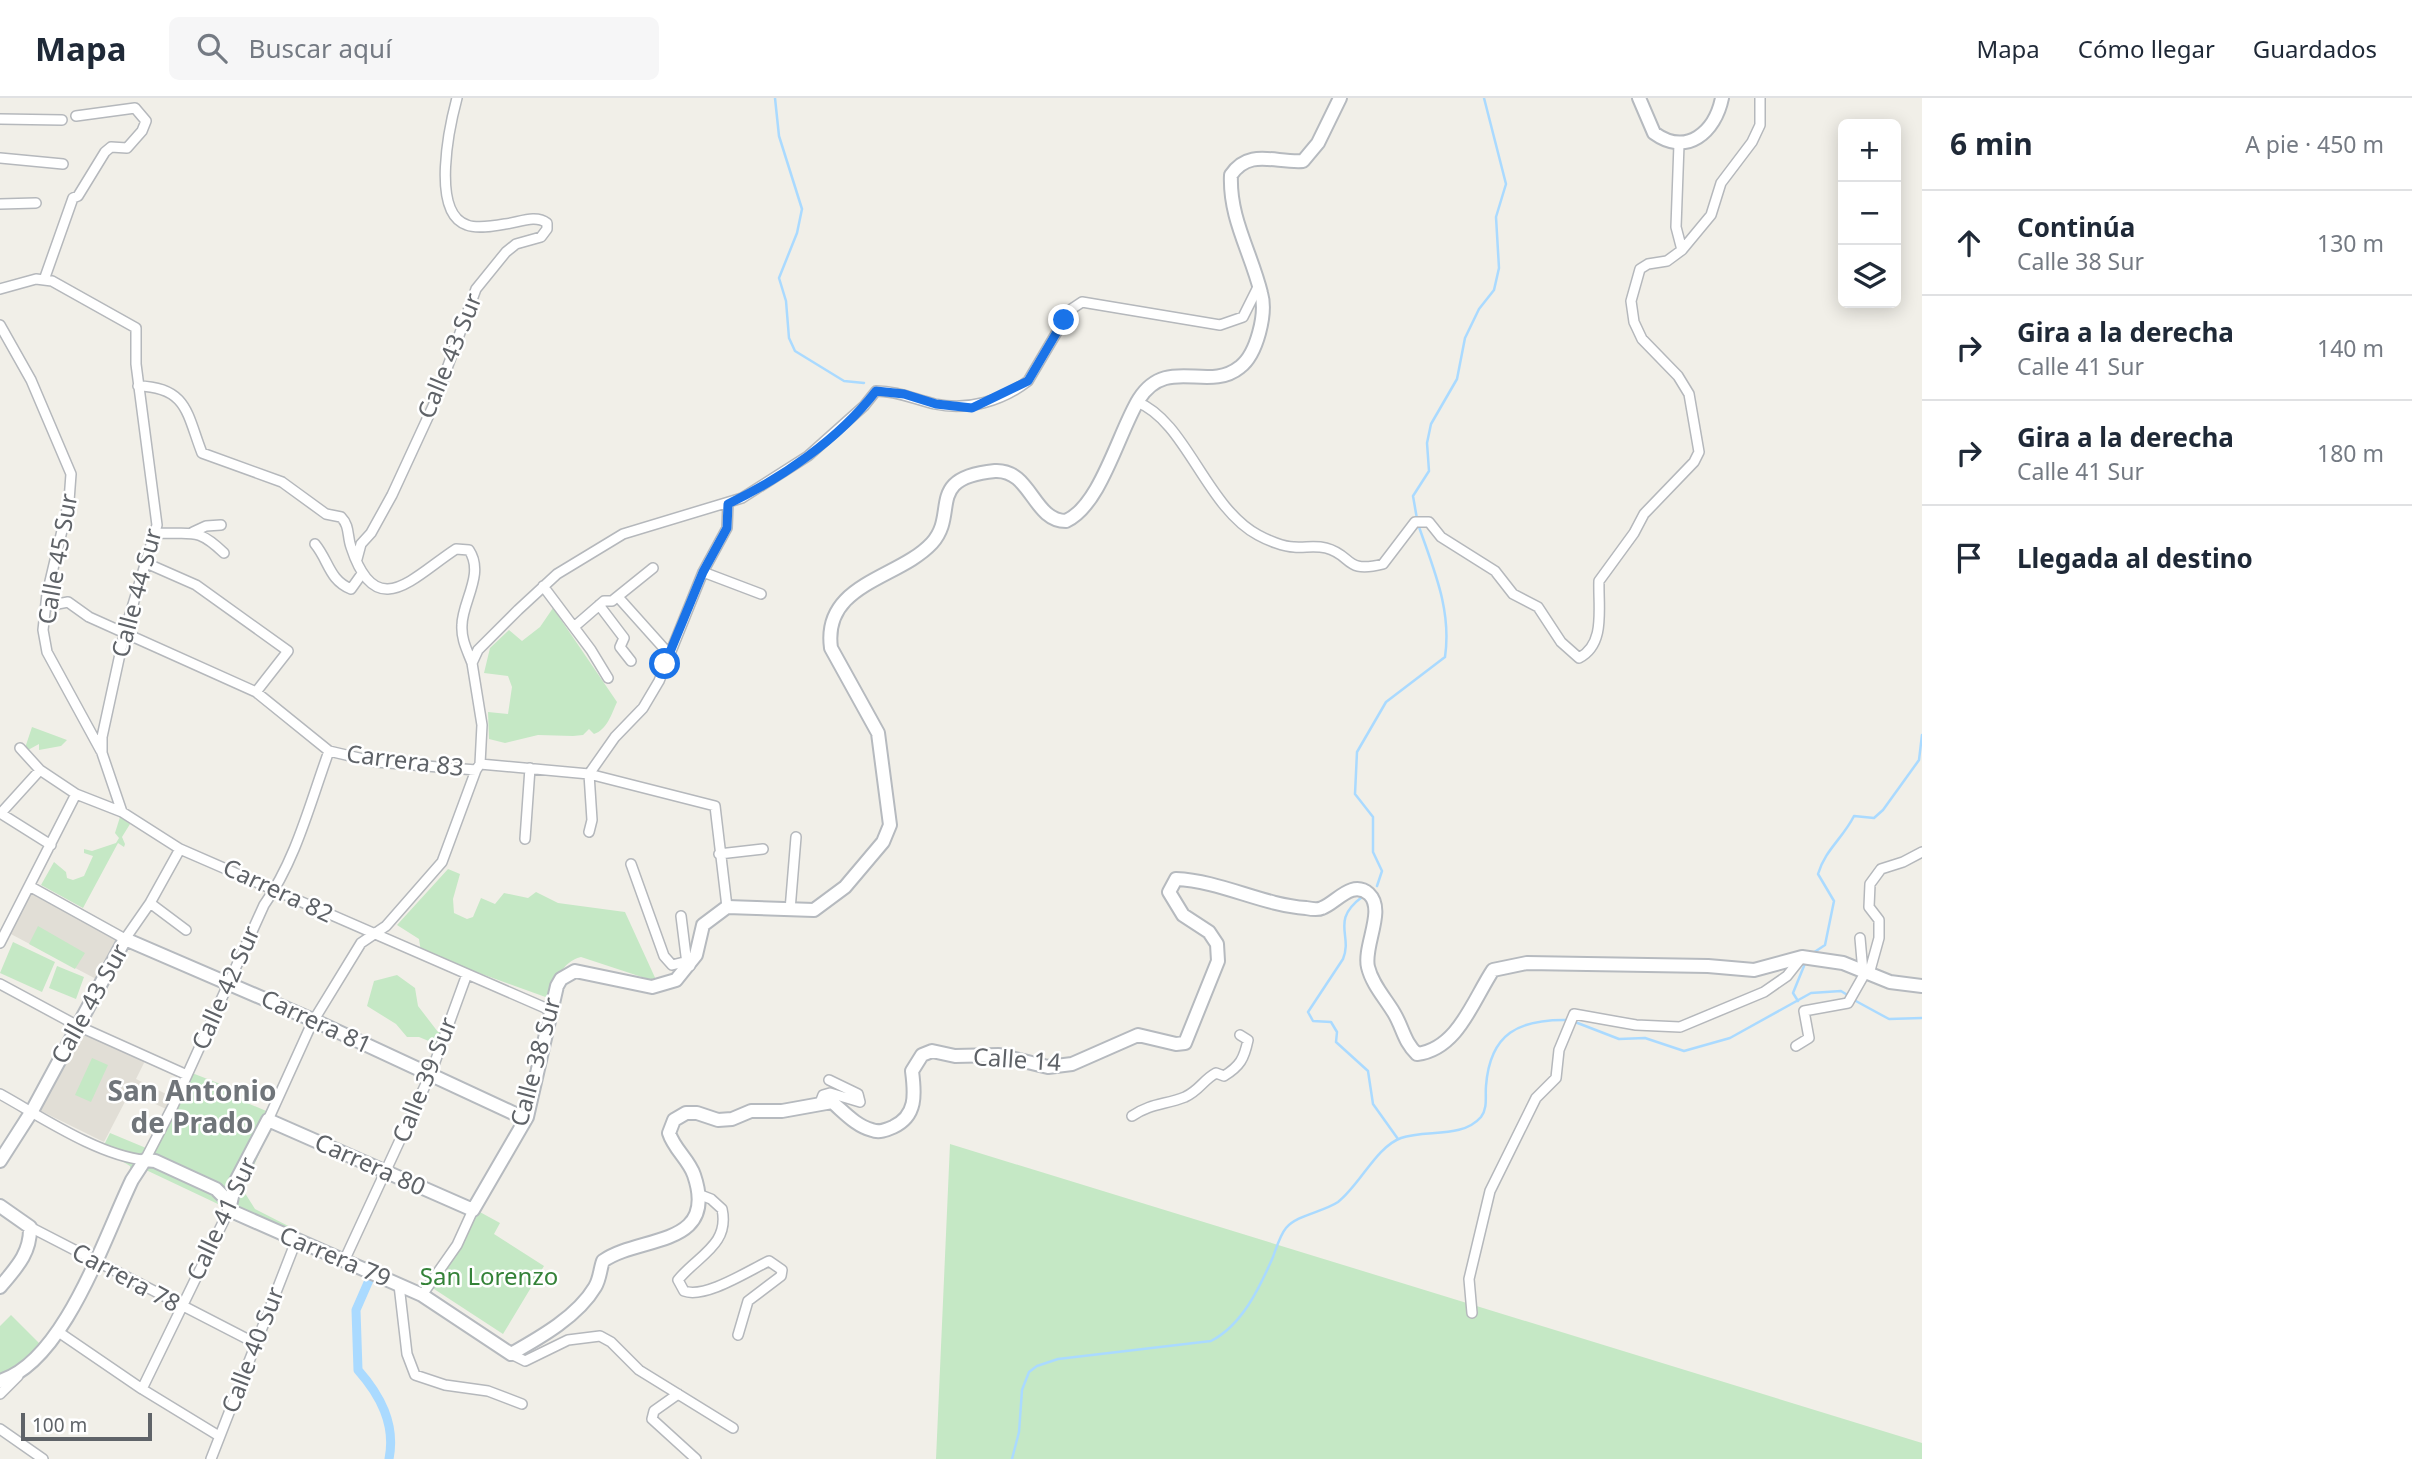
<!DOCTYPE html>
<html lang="es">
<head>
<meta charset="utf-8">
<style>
  :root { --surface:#fff; --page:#f6f6f7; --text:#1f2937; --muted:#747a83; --line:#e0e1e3 }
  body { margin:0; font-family:"Noto Sans",sans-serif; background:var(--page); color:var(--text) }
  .controls { position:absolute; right:21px; top:21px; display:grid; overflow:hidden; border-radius:10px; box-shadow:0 4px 18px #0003 }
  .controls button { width:63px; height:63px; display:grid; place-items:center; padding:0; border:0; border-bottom:2px solid var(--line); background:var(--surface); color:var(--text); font:35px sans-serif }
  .scale { position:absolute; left:21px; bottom:18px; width:131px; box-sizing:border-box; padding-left:7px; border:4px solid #5f6368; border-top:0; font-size:19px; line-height:24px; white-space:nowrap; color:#5f6368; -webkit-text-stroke:5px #fff; paint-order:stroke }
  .stop { position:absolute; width:21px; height:21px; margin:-16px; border:5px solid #1a73e8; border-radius:50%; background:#fff }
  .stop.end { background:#1a73e8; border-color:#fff; box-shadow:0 2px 7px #0008 }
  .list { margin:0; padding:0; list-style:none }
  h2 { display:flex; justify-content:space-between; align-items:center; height:91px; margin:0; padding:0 28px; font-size:30px }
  h2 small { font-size:23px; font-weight:400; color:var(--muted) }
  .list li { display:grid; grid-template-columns:46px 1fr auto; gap:21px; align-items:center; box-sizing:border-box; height:105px; padding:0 28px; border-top:2px solid var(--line) }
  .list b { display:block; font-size:26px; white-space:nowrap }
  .list p { margin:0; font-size:23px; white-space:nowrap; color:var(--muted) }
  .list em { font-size:23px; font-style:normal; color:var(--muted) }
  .icon { flex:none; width:38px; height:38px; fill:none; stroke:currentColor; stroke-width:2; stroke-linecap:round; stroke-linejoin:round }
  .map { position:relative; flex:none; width:1922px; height:1361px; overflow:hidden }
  header { display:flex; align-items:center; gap:42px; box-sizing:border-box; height:98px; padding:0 35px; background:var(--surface); border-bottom:2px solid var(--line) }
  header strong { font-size:33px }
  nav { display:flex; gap:38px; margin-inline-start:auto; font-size:24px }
  .search { width:490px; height:63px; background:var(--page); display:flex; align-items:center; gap:18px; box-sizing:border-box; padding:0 24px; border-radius:10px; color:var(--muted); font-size:26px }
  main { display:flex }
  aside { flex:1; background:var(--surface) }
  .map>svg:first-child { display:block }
</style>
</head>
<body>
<header>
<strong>Mapa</strong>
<div class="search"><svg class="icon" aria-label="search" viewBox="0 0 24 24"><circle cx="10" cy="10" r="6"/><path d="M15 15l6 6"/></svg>Buscar aquí</div>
<nav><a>Mapa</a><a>Cómo llegar</a><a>Guardados</a></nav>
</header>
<main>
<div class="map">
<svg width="1922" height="1361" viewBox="0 0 1922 1361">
  <rect width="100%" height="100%" fill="#f1efe8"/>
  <path fill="#e1ded6" d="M 31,789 L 119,840 L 98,882 L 7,834 Z
    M 79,932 L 147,959 L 136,981 L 172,999 L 166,1011 L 130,994 L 104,1044 L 37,1011 Z"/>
  <path fill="#c5e8c5" d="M 553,510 L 617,604 C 612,615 607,632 594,636 L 589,631 L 583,637 L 573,638 L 538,637 L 505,645 L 489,641 L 488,614 L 508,616 L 512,589 L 508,578 L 484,575 L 490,550 L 509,532 L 522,543 L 540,529 Z
    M 32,629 L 67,642 L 61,648 L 39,652 L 39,646 L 28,652 L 25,650 Z
    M 120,719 L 130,726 L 122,739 L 125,746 L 124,749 L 118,745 L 83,810 L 41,787 L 54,764 L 66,774 L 67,780 L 73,782 L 84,778 L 93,758 L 84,755 L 84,751 L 92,753 L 116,745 L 119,740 L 115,735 Z
    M 448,771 L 460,776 L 453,801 L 454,815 L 467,821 L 473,819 L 481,800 L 495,806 L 504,795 L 528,800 L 536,794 L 558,805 L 625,814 L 657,884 L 581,859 C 561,864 556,883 551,901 L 421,854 L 419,841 L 397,827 Z
    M 38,828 L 85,855 L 75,871 L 29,846 Z
    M 13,844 L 55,864 L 42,894 L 0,875 Z
    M 57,868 L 84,879 L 76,901 L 49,890 Z
    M 397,877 L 415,890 L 418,908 L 438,934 L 445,932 L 443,942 L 436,946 L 419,939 L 407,939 L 396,926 L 367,908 L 374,883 Z
    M 92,960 L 108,967 L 91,1004 L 75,997 Z
    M 192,975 L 228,989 L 226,996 L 271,1015 L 271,1029 L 243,1092 L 255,1111 L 300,1134 L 296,1143 L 146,1072 L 141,1080 L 131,1075 L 130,1068 L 102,1051 L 110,1035 L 146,1050 L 183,979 Z
    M 950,1046 L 1922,1345 L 1922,1361 L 936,1361 Z
    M 478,1113 L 500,1125 L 494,1136 L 544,1168 L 503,1236 L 431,1189 Z
    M 11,1217 L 42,1248 L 15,1274 L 0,1278 L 0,1228 Z"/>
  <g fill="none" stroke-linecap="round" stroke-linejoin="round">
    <path stroke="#aadaff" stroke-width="2.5" d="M 775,0 L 779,38 L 802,111 L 797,135 L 779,180 L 786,203 L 789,240 L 795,253 L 844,283 L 864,285
      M 1417,421 L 1413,398 L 1429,373 L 1427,345 L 1431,326 L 1457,281 L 1465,240 L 1479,211 L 1494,192 L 1499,170 L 1496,119 L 1506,86 L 1484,0
      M 1377,788 L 1382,773 L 1373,754 L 1373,719 L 1355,696 L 1357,654 L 1386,604 L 1445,559 C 1452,511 1433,470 1418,426
      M 1362,799 C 1330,823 1353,837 1343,861 L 1308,914 L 1313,923 L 1331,924 L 1337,934 L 1336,944 L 1368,973 L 1373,1006 L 1398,1041
      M 1813,855 L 1825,847 L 1834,803 L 1818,776 C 1825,752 1843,740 1854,718 L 1874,720 L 1883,712 L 1919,662 L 1922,637
      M 1854,902 L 1889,921 L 1922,920
      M 1798,903 L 1793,895 L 1806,863
      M 1575,924 L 1619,941 L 1645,940 L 1684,953 L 1730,940 L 1811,895 L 1841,893 L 1849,898
      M 1012,1361 L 1019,1334 L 1022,1292 L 1029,1274 L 1037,1268 L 1058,1261 L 1211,1243 C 1242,1227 1259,1191 1273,1159 C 1276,1151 1280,1137 1286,1130 C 1297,1117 1323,1114 1338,1104 C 1360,1087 1376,1049 1401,1040 C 1426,1031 1462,1041 1481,1019 C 1488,1010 1485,998 1486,988 C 1490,935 1519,921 1568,922"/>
    <path stroke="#aadaff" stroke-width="9" d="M 370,1180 L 356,1212 L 358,1272 C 380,1297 396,1326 389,1361"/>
    <defs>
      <path id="street" d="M 0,21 L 62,22
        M 1679,46 L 1676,129 L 1682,152 L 1711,117 L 1721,85 L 1752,44 L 1760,27 L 1760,0
        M 0,60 L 63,66
        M 0,106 L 36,105
        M 44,182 L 73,100 L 78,98 L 105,54 L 111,49 L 127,50 L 142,33 L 146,23 L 135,10 L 76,18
        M 0,191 L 36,181 L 52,183 L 136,230 L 136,266 L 157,427 L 125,533 L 102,639 L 102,655 L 122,714
        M 0,227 L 31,282 L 71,376 L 69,403 L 47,496 L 43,532 L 47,554 L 101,653
        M 138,288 C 188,289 187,317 202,355 L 282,384 L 326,416 L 341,419 C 350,428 347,438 351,449 C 376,526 413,479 456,451 L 469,452 C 485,476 462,504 462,527 C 461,541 467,552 472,565
        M 1137,304 C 1186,323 1206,409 1258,437 C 1267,442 1284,449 1294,449 C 1305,450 1314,447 1326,450 C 1353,457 1344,476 1383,466 L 1415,424 L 1429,424 L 1441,439 L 1495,473 L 1513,496 L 1538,509 L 1561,544 L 1579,560 C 1606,546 1598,510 1599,483 L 1634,435 L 1644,416 L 1694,364 L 1699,354 L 1689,296 L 1678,278 L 1642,241 L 1634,224 L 1631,203 L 1640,171 L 1648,166 L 1667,163 L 1682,152
        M 193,434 L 206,428 L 221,427
        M 156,435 C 192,437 196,428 224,455
        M 315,446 C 329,463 329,482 351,491 L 361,477
        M 357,461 L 361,446 L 371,435 L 392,397 L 434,306 L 476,191 L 506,154 L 516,146 L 541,139 L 547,131 L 547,125 C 535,116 518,125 505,126 C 494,128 477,131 467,127 C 430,115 450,26 457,0
        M 146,465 L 196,487 L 288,553 L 256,594
        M 703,474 L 761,496
        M 543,488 L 591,552 L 608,580
        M 618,499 L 669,556
        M 599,507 L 624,540 L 620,549 L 631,563
        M 47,508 L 68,504 L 89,519 L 256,594 L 329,653 L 376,664 L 476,672 L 480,666 L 589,676 L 715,708 L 727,809
        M 574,529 L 604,503 L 612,503 L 653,470
        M 20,650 L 40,672 L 76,696 L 122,714 L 180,751 L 550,912
        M 480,666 L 482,627 L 472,565 L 478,552 L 518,512 L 557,476 L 623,436 L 742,400 L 808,358 L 864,308 L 876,293 C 897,293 914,301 935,306 C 968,313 1002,303 1028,283 L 1070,212 L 1082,204 L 1220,227 L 1243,219 L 1259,187
        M 0,715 L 51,747
        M 1,715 L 40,672
        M 589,734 L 592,722 L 589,676 L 615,639 L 643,610 L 659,583 L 703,474 L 727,430 L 728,406
        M 525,741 L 530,670
        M 719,756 L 763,751
        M 631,766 L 664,858 L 672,867 L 684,864 L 690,868
        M 31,789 L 125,841 L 150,805 L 180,751
        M 150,805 L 186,832
        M 790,812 L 796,739
        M 681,818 L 687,866
        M 1860,840 L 1863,874
        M 0,845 L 76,696
        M 1869,876 L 1879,840 L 1879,822 L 1869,809 L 1870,786 L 1881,771 L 1903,764 L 1922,754
        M 0,886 L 78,928 L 187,977
        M 1796,948 L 1809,940 L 1804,913 L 1848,905 L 1865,875
        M 0,996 C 40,1018 99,1058 145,1062 L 173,1008 L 264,807 C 296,762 310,705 329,653
        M 820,1005 L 823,997 L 830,995 L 860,1004 L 858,996 L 829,982
        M 1132,1018 C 1151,1005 1165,1007 1185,999 C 1200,992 1203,982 1216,975 L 1224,978 C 1240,968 1244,961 1248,942 L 1240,937
        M 268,1022 L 312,925 L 361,845 L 386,828 L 442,764 L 476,672
        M 698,1096 L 711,1101 L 722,1111 C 730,1147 697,1158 678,1182 L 684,1193 C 705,1201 748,1173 769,1163 L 782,1172 L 781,1178 L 748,1203 L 738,1237
        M 30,1129 L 255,1245
        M 344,1163 L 431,975 L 467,876
        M 399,1187 L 407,1256 L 415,1277 L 445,1287 L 488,1293 L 522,1306
        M 422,1197 L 457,1147 L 473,1112
        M 1472,1215 L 1469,1181 L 1490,1093 L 1536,1000 L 1556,980 L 1559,952 L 1574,916 L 1636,927 L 1680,929 L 1764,894 L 1787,878 L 1802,859
        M 60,1235 L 142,1291 L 219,1338
        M 511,1256 L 525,1263 L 568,1242 L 600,1238 L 611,1244 L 639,1272 L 733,1330
        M 142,1291 L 229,1112
        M 0,1296 L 18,1278
        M 678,1296 L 654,1313 L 652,1321 L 696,1361
        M 0,1331 L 43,1361
        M 211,1361 L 296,1143"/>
      <path id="secondary" d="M 1340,0 L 1318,45 L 1303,63 C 1275,65 1249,50 1231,77 C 1229,120 1251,154 1261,195 C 1267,215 1257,256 1240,269 C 1208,295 1167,257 1139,301 C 1119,333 1101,407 1066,423 C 1033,423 1031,371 995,373 C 924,380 959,415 932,445 C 899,481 822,485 831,550 L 878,635 L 890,727 L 883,744 L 845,789 L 814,812 L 727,809 L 703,827 L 696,857 L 676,882 L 652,889 L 575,873 L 561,881 L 557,888 L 527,1019 L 473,1112 L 268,1022 L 235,1085 L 229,1112 L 422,1197 L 511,1256 C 541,1239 578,1218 595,1189 C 600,1181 600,1171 603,1163 C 640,1137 719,1150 694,1077 C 689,1062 674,1051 669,1035 L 674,1022 L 686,1015 L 697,1015 L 718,1022 L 732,1021 L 751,1013 L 782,1013 L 832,1004 C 844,1014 856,1028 872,1032 C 879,1035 886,1032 893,1029 C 917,1018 915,996 912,973 L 922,957 L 932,953 L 955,958 L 999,957 L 1048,969 L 1072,966 L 1138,937 L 1176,946 L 1185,945 L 1218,863 L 1217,846 L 1209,834 L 1183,817 L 1169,794 L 1176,781 C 1221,783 1262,807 1306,810 C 1311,811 1318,812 1322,810 C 1336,805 1352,781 1369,796 C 1386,812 1363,848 1368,869 C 1372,886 1385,900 1394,915 C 1403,930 1404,944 1417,956 C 1458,951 1473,902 1493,872 L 1527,865 L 1708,868 L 1754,872 L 1802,859 L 1843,865 L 1890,884 L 1922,888
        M 1639,0 L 1654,35 C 1687,59 1715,34 1722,0
        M 0,1063 L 32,1013 L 125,841 L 313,922 L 526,1021
        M 0,1108 L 30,1129 C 31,1155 16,1170 0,1189
        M 0,1283 C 64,1264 104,1140 132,1082 L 145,1062 L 155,1063 L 216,1091 L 230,1105"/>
    </defs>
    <use href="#street" stroke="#b5b8bc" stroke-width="12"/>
    <use href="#secondary" stroke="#b6babf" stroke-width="16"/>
    <use href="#street" stroke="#fff" stroke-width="9"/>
    <use href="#secondary" stroke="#fff" stroke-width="12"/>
  </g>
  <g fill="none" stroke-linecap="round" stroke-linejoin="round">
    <path stroke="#1a73e8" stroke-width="9" d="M 665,566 L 703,474 L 727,430 L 728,406 C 782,380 839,341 876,293 L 904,296 L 936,306 L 972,310 L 1028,283 L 1064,222"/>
  </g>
  <g text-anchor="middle" stroke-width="5" stroke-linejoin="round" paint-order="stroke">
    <g font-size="24" fill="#5f6368" stroke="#fff">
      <text transform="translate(450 258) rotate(-68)" y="8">Calle 43 Sur</text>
      <text transform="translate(58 461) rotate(-80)" y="8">Calle 45 Sur</text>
      <text transform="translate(137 495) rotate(-75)" y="8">Calle 44 Sur</text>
      <text transform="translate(405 663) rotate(7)" y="8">Carrera 83</text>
      <text transform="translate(278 793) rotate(25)" y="8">Carrera 82</text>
      <text transform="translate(226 890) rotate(-66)" y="8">Calle 42 Sur</text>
      <text transform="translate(90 906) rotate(-61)" y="8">Calle 43 Sur</text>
      <text transform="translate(316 924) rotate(25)" y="8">Carrera 81</text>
      <text transform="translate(1017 962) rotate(4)" y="8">Calle 14</text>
      <text transform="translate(536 964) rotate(-75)" y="8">Calle 38 Sur</text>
      <text transform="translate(425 982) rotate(-68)" y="8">Calle 39 Sur</text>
      <text transform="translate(370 1067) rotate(24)" y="8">Carrera 80</text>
      <text transform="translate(222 1121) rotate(-65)" y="8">Calle 41 Sur</text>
      <text transform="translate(335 1159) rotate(23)" y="8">Carrera 79</text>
      <text transform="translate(126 1180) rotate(28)" y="8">Carrera 78</text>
      <text transform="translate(253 1252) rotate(-69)" y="8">Calle 40 Sur</text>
    </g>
    <g font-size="24" fill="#348238" stroke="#fff">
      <text x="489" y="1187">San Lorenzo</text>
    </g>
    <g font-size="28" font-weight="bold" fill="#70757a" stroke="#fff">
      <text x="192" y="1003">San Antonio<tspan x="192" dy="32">de Prado</tspan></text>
    </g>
  </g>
</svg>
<div class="controls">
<button>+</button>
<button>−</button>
<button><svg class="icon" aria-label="layers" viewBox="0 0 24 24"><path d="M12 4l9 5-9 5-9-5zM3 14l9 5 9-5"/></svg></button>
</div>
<div class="scale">100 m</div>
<div class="stop" style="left:665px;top:566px"></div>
<div class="stop end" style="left:1064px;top:222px"></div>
</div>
<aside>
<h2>6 min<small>A pie · 450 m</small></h2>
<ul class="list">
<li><svg class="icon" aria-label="ahead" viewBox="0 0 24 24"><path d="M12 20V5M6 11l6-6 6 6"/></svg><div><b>Continúa</b><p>Calle 38 Sur</p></div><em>130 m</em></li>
<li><svg class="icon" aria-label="right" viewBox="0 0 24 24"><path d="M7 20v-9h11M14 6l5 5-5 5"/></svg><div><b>Gira a la derecha</b><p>Calle 41 Sur</p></div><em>140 m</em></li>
<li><svg class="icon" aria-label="right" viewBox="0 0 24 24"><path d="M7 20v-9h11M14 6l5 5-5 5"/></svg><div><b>Gira a la derecha</b><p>Calle 41 Sur</p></div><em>180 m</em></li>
<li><svg class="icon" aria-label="arrive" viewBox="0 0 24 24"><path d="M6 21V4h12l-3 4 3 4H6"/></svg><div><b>Llegada al destino</b></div></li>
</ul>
</aside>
</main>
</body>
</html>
